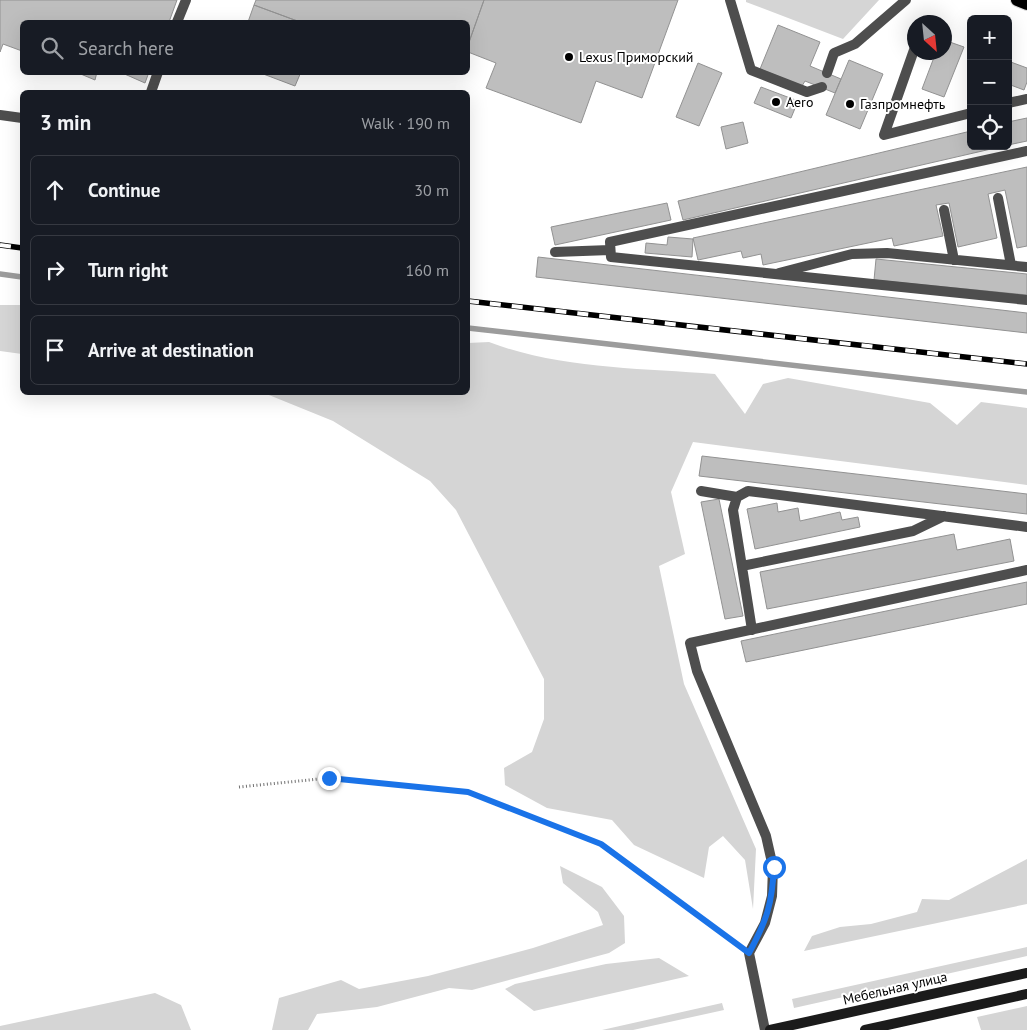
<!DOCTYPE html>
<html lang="en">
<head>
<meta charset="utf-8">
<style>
  :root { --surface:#171b24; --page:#20242c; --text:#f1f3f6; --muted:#9ea1a6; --line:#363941 }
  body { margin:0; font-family:"PT Sans",sans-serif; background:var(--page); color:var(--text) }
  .controls { position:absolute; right:15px; top:15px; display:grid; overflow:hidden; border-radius:8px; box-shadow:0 5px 20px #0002 }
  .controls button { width:45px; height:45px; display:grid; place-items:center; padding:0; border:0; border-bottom:1px solid var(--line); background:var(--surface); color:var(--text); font:25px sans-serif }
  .compass { position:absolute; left:907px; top:15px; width:45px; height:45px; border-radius:50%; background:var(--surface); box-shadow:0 5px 20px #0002; rotate:153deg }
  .stop { position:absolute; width:15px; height:15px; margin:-11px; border:4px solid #1a73e8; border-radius:50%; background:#fff }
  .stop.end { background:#1a73e8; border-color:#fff; box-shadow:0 1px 5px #0008 }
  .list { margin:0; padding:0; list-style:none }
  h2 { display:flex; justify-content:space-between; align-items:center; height:65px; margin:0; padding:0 20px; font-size:21px }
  h2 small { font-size:16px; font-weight:400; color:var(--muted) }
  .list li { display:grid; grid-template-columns:32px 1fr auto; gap:15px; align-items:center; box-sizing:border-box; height:70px; margin:0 10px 10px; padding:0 10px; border:1px solid var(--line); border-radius:8px }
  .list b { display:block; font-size:19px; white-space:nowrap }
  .list em { font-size:16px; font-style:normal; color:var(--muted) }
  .icon { flex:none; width:28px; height:28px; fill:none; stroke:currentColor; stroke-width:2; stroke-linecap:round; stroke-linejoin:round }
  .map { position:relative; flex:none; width:1027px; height:1030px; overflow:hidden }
  .search { position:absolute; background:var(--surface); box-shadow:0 5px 20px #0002; left:20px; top:20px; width:450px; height:55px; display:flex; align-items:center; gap:12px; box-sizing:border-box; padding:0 18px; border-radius:8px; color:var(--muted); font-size:19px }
  .panel { position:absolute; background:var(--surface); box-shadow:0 5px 20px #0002; left:20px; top:90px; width:450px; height:305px; border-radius:8px }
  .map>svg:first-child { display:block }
</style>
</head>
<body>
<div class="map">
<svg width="1027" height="1030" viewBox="0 0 1027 1030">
  <rect width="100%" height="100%" fill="#fff"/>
  <path fill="#d5d5d5" d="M 746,0 L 879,0 L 843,39 L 746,2 Z
    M 0,305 L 22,305 L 22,354 L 0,351 Z
    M 489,342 C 560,369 640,368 715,374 L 745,414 L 763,384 L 788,378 L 930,403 L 957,425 L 981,402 L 1027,408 L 1027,485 L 693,442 L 671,492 L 685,554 L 659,566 L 684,684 L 756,849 L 753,909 L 745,860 L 723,836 L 709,847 L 704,878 L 634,845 L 612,820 L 547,808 L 505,785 L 504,768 L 532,752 L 544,719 L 544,679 L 456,510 L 430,481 L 333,421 L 264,393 L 468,392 L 468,343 Z
    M 1027,859 L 1027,904 L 804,951 L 812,936 L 840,927 L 871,924 L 917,912 L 922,899 L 949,900 Z
    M 560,866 L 602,887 L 624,916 L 625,943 L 609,953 L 472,990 L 449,988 L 377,1007 L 317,1014 L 308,1030 L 272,1030 L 279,998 L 341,980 L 359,989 L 428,976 L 533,948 L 603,925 L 598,912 L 563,883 Z
    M 1027,947 L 1027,956 L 794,1008 L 792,999 Z
    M 659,958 L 689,976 L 534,1011 L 505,989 L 515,984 L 606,964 Z
    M 155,993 L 181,1005 L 191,1030 L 0,1030 L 0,1026 Z
    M 722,1003 L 724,1010 L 633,1030 L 602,1030 Z
    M 1027,1006 L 1027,1030 L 981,1030 L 977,1017 Z"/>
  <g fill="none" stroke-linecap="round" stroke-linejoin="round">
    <path stroke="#9c9c9c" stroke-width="5.5" d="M 0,274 L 22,277
      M 468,328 L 1027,392"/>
  </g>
  <path fill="#bebebe" stroke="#929292" d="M 0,0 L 177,0 L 169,22 L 22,22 L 22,51 L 3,44 L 0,52 Z
    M 256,0 L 484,0 L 468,45 L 468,22 L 300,22 L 254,5 Z
    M 484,0 L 678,0 L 642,98 L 596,81 L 581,123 L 486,88 L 496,63 L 468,52 L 468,45 Z
    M 254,5 L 300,22 L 248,22 Z
    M 778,25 L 820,42 L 810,66 L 841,79 L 835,93 L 805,81 L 802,86 L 760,69 Z
    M 944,40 L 964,47 L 944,97 L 922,89 L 936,52 L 944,52 Z
    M 849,60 L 883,74 L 860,129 L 826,115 Z
    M 1008,61 L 1027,68 L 1027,82 L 1024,90 L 1008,84 Z
    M 698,63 L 722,73 L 699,126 L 676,117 Z
    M 76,72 L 97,72 L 95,80 Z
    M 120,72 L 149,72 L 145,83 Z
    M 258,72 L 301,72 L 295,86 Z
    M 761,87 L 798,101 L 791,118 L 754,103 Z
    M 1027,118 L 1027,141 L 1008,145 L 1008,122 Z
    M 743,122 L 748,143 L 726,149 L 721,127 Z
    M 971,131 L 971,146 L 1004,146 L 683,220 L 678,201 Z
    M 1027,167 L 1027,246 L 1017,248 L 1005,190 L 988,194 L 997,238 L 958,247 L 949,203 L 936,205 L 943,236 L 894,246 L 892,238 L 763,265 L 761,254 L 743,258 L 741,251 L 698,260 L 693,238 Z
    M 667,203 L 671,220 L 555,245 L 551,227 Z
    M 668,237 L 693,239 L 692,257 L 645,253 L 646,243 L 667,245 Z
    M 538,257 L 1027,313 L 1027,333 L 536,277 Z
    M 876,259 L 1027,274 L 1027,295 L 874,280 Z
    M 702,456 L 1027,494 L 1027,514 L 699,476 Z
    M 719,499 L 743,616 L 725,619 L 701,502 Z
    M 777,503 L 778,512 L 798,508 L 800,521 L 840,512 L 842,520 L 858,517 L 860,527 L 755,549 L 747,509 Z
    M 954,534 L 957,550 L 1010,539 L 1014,561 L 767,609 L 760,572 Z
    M 1027,582 L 1027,604 L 746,662 L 741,641 Z"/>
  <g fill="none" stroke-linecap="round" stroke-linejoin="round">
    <defs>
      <path id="primary" d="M 1017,0 L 1027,4"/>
    </defs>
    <use href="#primary" stroke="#dbdbdb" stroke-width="14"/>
    <path stroke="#707070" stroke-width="3" stroke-dasharray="1 2.5" stroke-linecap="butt" d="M 239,787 L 329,778 L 468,792 L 601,843 L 738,945"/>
    <path stroke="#4e4e4e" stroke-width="10" d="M 730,0 L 751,70 L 807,92 L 822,87
      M 177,22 L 186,0
      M 914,50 L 884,135 L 971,113
      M 827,73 L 834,53 L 855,44 L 906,0
      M 151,92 L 158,72
      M 1008,103 L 1027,99
      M 1027,151 L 610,242 L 611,257 L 1027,300
      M 998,198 L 1011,265
      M 944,210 L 954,260
      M 555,252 L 610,250
      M 779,273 L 852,254 L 887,253 L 1027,267
      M 701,491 L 737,497 L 748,491 L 1027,527
      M 737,497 L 733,510 L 752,630
      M 742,566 L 913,531 L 944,516
      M 765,1030 L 749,953 L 765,923 L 772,896 L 773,867 L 766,836 L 697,671 L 690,643 L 1027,570"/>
    <path stroke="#4e4e4e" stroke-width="10" d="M 0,115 L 22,118"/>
    <path stroke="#1b1b1b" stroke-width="10" d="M 770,1030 L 1027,973
      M 865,1030 L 1027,994"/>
    <use href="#primary" stroke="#000" stroke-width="12"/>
    <defs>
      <path id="rail" d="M 0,245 L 22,248
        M 468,301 L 1027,364"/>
    </defs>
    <use href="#rail" stroke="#000" stroke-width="5.5"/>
    <use href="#rail" stroke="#fff" stroke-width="4" stroke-dasharray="11" stroke-linecap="butt"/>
  </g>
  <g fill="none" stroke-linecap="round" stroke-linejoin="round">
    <path stroke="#1a73e8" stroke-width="6" d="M 329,778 L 468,792 L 601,844 L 749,953 C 767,920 772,904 774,867"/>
  </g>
  <g fill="#000" stroke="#fff" stroke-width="2">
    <circle cx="569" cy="57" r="5"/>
    <circle cx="776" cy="102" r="5"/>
    <circle cx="850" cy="104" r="5"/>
  </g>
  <g text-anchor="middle" stroke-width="4" stroke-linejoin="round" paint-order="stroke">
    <g font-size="14" fill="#000" stroke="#fff" text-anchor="start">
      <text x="579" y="62">Lexus Приморский</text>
      <text x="786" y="107">Aero</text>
      <text x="860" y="109">Газпромнефть</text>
    </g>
    <g font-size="14" fill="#000" stroke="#fff">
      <text transform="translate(895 988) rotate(-13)" y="5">Мебельная улица</text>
    </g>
  </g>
</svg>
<div class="controls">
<button>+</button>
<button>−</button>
<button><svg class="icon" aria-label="locate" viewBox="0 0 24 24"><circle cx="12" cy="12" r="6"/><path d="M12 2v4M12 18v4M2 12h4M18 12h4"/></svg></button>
</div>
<svg class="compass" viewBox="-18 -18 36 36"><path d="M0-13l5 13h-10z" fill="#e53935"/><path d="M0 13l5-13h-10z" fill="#9ea1a6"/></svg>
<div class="stop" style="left:774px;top:867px"></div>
<div class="stop end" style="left:329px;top:778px"></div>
<div class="search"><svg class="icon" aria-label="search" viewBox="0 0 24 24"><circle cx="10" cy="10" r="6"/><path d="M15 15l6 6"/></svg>Search here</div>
<section class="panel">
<h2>3 min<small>Walk · 190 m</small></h2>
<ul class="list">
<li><svg class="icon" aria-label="ahead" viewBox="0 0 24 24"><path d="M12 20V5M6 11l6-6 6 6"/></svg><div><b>Continue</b></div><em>30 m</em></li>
<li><svg class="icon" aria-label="right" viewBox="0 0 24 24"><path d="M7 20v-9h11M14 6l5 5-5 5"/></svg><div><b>Turn right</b></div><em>160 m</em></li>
<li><svg class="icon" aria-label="arrive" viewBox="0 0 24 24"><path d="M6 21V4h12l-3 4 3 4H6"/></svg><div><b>Arrive at destination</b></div></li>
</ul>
</section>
</div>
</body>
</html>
